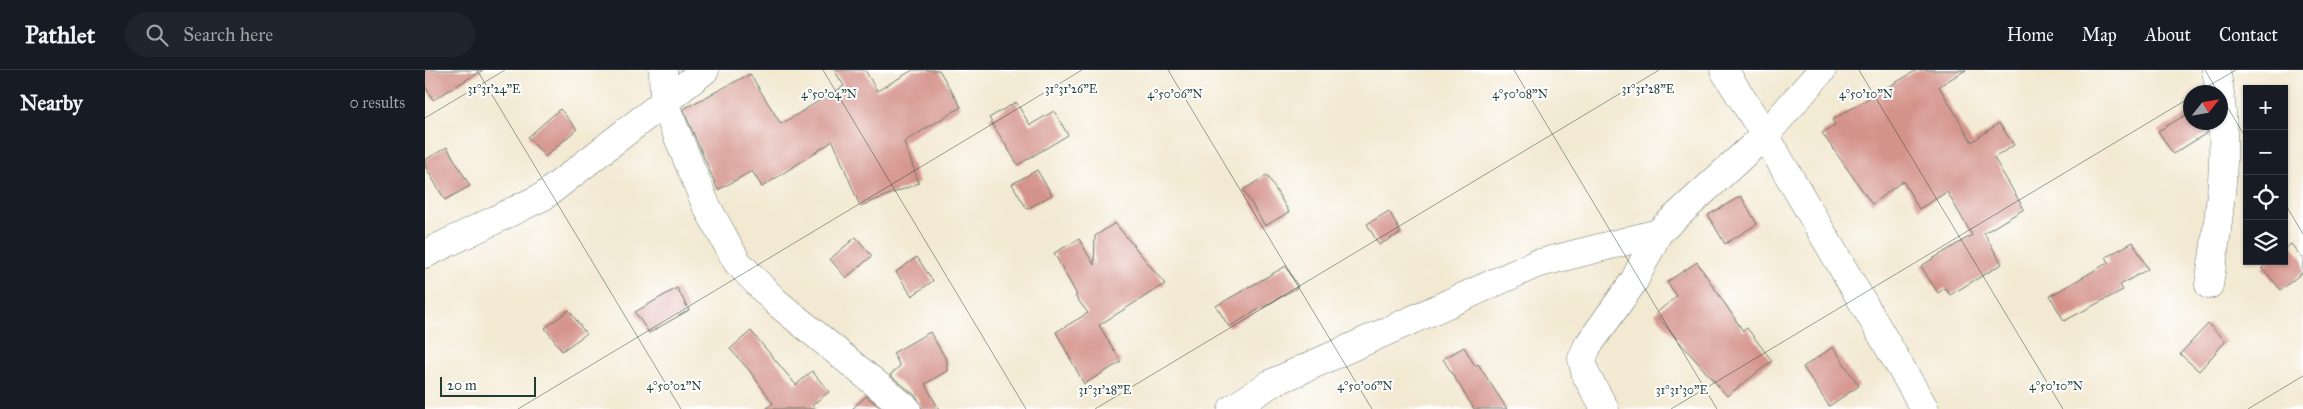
<!DOCTYPE html>
<html lang="en">
<head>
<meta charset="utf-8">
<style>
  :root { --surface:#171b24; --page:#20242c; --text:#f1f3f6; --muted:#9ea1a6; --line:#363941 }
  body { margin:0; font-family:"IM FELL Great Primer",serif; background:var(--page); color:var(--text) }
  .controls { position:absolute; right:15px; top:15px; display:grid; overflow:hidden; border-radius:0px; box-shadow:0 1px 4px #0004 }
  .controls button { width:45px; height:45px; display:grid; place-items:center; padding:0; border:0; border-bottom:1px solid var(--line); background:var(--surface); color:var(--text); font:25px sans-serif }
  .compass { position:absolute; left:1758px; top:15px; width:45px; height:45px; border-radius:50%; background:var(--surface); box-shadow:0 1px 4px #0004; rotate:59deg }
  .scale { position:absolute; left:15px; bottom:12px; width:96px; box-sizing:border-box; padding-left:5px; border:2px solid #1f3d34; border-top:0; font-size:14px; line-height:18px; white-space:nowrap; color:#1f3d34; -webkit-text-stroke:4px #fff; paint-order:stroke }
  .list { margin:0; padding:0; list-style:none }
  h2 { display:flex; justify-content:space-between; align-items:center; height:65px; margin:0; padding:0 20px; font-size:21px }
  h2 small { font-size:16px; font-weight:400; color:var(--muted) }
  .icon { flex:none; width:28px; height:28px; fill:none; stroke:currentColor; stroke-width:2; stroke-linecap:round; stroke-linejoin:round }
  .map { position:relative; flex:none; width:1878px; height:339px; overflow:hidden }
  header { display:flex; align-items:center; gap:30px; box-sizing:border-box; height:70px; padding:0 25px; background:var(--surface); border-bottom:1px solid var(--line) }
  header strong { font-size:24px }
  nav { display:flex; gap:28px; margin-inline-start:auto; font-size:18px }
  .search { width:350px; height:45px; background:var(--page); display:flex; align-items:center; gap:12px; box-sizing:border-box; padding:0 18px; border-radius:28px; color:var(--muted); font-size:19px }
  main { display:flex }
  aside { flex:1; background:var(--surface) }
  .map>svg:first-child { display:block }
</style>
</head>
<body>
<header>
<strong>Pathlet</strong>
<div class="search"><svg class="icon" aria-label="search" viewBox="0 0 24 24"><circle cx="10" cy="10" r="6"/><path d="M15 15l6 6"/></svg>Search here</div>
<nav><a>Home</a><a>Map</a><a>About</a><a>Contact</a></nav>
</header>
<main>
<aside>
<h2>Nearby<small>0 results</small></h2>
<ul class="list">
</ul>
</aside>
<div class="map">
<svg width="1878" height="339" viewBox="0 0 1878 339">
  <rect width="100%" height="100%" fill="#fff"/>
  <filter id="ink" filterUnits="userSpaceOnUse"><feTurbulence type="fractalNoise" baseFrequency=".02" numOctaves="2"/><feDisplacementMap in="SourceGraphic" scale="10" xChannelSelector="R" yChannelSelector="G"/><feConvolveMatrix kernelMatrix="1 2 1 2 8 2 1 2 1" color-interpolation-filters="sRGB"/></filter>
  <filter id="wash" filterUnits="userSpaceOnUse"><feTurbulence type="fractalNoise" baseFrequency=".0096" numOctaves="4" result="noise"/><feDisplacementMap in="SourceGraphic" scale="20" xChannelSelector="R" yChannelSelector="G"/><feGaussianBlur stdDeviation="1.12" result="paint"/><feColorMatrix in="noise" values="0 0 0 0 0 0 0 0 0 0 0 0 0 0 0 0 0 1.4 0 .05"/><feComposite in="paint" operator="in"/></filter>
  <g filter="url(#wash)">
    <rect width="100%" height="100%" fill="#f3e9d2"/>
    <g id="blocks">
      <path fill="#d4938a" d="M 0,0 L 58,0 L 8,30 L 0,16 Z
        M 409,0 L 440,0 L 452,21 L 488,0 L 514,0 L 536,37 L 479,72 L 494,113 L 435,136 L 408,71 L 337,117 L 327,101 L 293,120 L 258,39 L 325,4 L 356,54 L 419,16 Z
        M 1492,0 L 1541,0 L 1514,16 L 1547,72 L 1574,53 L 1589,75 L 1569,88 L 1599,139 L 1559,163 L 1577,194 L 1525,225 L 1520,218 L 1513,223 L 1496,196 L 1547,165 L 1522,122 L 1494,139 L 1478,111 L 1447,134 L 1397,63 L 1410,55 L 1407,50 Z
        M 591,32 L 605,55 L 629,41 L 643,65 L 593,95 L 564,48 Z
        M 135,39 L 152,59 L 120,87 L 103,67 Z
        M 1766,42 L 1766,52 L 1782,52 L 1782,63 L 1748,84 L 1733,61 Z
        M 22,77 L 45,116 L 20,130 L 0,96 L 0,90 Z
        M 612,100 L 627,125 L 602,139 L 587,114 Z
        M 842,105 L 864,142 L 840,156 L 818,120 Z
        M 1316,126 L 1332,154 L 1300,174 L 1283,145 Z
        M 964,141 L 976,163 L 954,175 L 942,154 Z
        M 690,153 L 740,214 L 674,255 L 696,292 L 659,314 L 631,262 L 663,243 L 650,226 L 652,225 L 629,183 L 654,169 L 669,195 L 670,166 Z
        M 431,167 L 447,186 L 421,208 L 405,189 Z
        M 1708,172 L 1723,199 L 1695,215 L 1698,220 L 1639,251 L 1625,226 L 1684,192 L 1681,187 Z
        M 1866,174 L 1878,189 L 1878,202 L 1856,220 L 1837,198 L 1845,191 L 1859,191 L 1859,179 Z
        M 492,187 L 508,211 L 487,226 L 471,202 Z
        M 1272,192 L 1318,261 L 1322,258 L 1347,291 L 1302,326 L 1230,244 L 1252,226 L 1242,212 Z
        M 861,196 L 873,217 L 804,257 L 791,236 Z
        M 252,218 L 264,240 L 224,263 L 210,242 Z
        M 144,240 L 161,264 L 137,281 L 120,258 Z
        M 1783,254 L 1801,271 L 1774,301 L 1755,284 Z
        M 326,261 L 371,315 L 387,301 L 404,322 L 387,335 L 391,339 L 341,339 L 348,333 L 323,299 L 305,279 Z
        M 505,262 L 522,291 L 522,301 L 500,314 L 514,339 L 497,339 L 492,327 L 465,305 L 475,296 L 468,283 Z
        M 1039,277 L 1050,296 L 1053,294 L 1082,339 L 1049,339 L 1018,289 Z
        M 1408,277 L 1434,316 L 1404,336 L 1378,297 Z
        M 441,326 L 457,339 L 427,339 Z"/>
    </g>
  </g>
  <g filter="url(#ink)">
    <use href="#blocks" fill-opacity="0" stroke="#69796b" stroke-width="1"/>
    <g fill="none" stroke-linecap="round" stroke-linejoin="round">
      <defs>
        <path id="street" d="M 238,0 L 239,33 L 281,135 L 312,192 L 351,232 L 482,339
          M 1299,0 L 1340,65 L 1500,339
          M 0,184 L 119,126 L 280,0
          M 1784,215 C 1795,145 1806,70 1791,0
          M 807,339 L 845,314 L 1111,194 L 1233,163 L 1340,65 L 1397,0
          M 1180,339 L 1161,305 L 1157,289 L 1162,277 L 1209,211 L 1233,163"/>
      </defs>
      <use href="#street" stroke="#69796b" stroke-width="29"/>
      <use href="#street" stroke="#fff" stroke-width="28"/>
    </g>
  </g>
  <path fill="none" stroke="#1f3d34" stroke-width="1" stroke-opacity="0.45" d="M 52,0 L 256,339M 398,0 L 601,339M 743,0 L 947,339M 1089,0 L 1292,339M 1434,0 L 1638,339M 1780,0 L 1793,22M 1773,22 L 1811,0M 1796,26 L 1822,70M 0,48 L 80,0M 1859,132 L 1878,164M 93,339 L 657,0M 670,339 L 1234,0M 1246,339 L 1766,27M 1823,339 L 1878,306"/>
  <g font-size="12" text-anchor="middle" fill="#1f3d34" stroke="#fff" stroke-width="4" stroke-linejoin="round" paint-order="stroke">
    <text x="646" y="23">31°31'26"E</text>
    <text x="69" y="23">31°31'24"E</text>
    <text x="1223" y="23">31°31'28"E</text>
    <text x="1095" y="28">4°50'08"N</text>
    <text x="404" y="28">4°50'04"N</text>
    <text x="750" y="28">4°50'06"N</text>
    <text x="1441" y="28">4°50'10"N</text>
    <text x="249" y="320">4°50'02"N</text>
    <text x="940" y="320">4°50'06"N</text>
    <text x="1631" y="320">4°50'10"N</text>
    <text x="680" y="324">31°31'28"E</text>
    <text x="1257" y="324">31°31'30"E</text>
  </g>
</svg>
<div class="controls">
<button>+</button>
<button>−</button>
<button><svg class="icon" aria-label="locate" viewBox="0 0 24 24"><circle cx="12" cy="12" r="6"/><path d="M12 2v4M12 18v4M2 12h4M18 12h4"/></svg></button>
<button><svg class="icon" aria-label="layers" viewBox="0 0 24 24"><path d="M12 4l9 5-9 5-9-5zM3 14l9 5 9-5"/></svg></button>
</div>
<svg class="compass" viewBox="-18 -18 36 36"><path d="M0-13l5 13h-10z" fill="#e53935"/><path d="M0 13l5-13h-10z" fill="#9ea1a6"/></svg>
<div class="scale">20 m</div>
</div>
</main>
</body>
</html>
